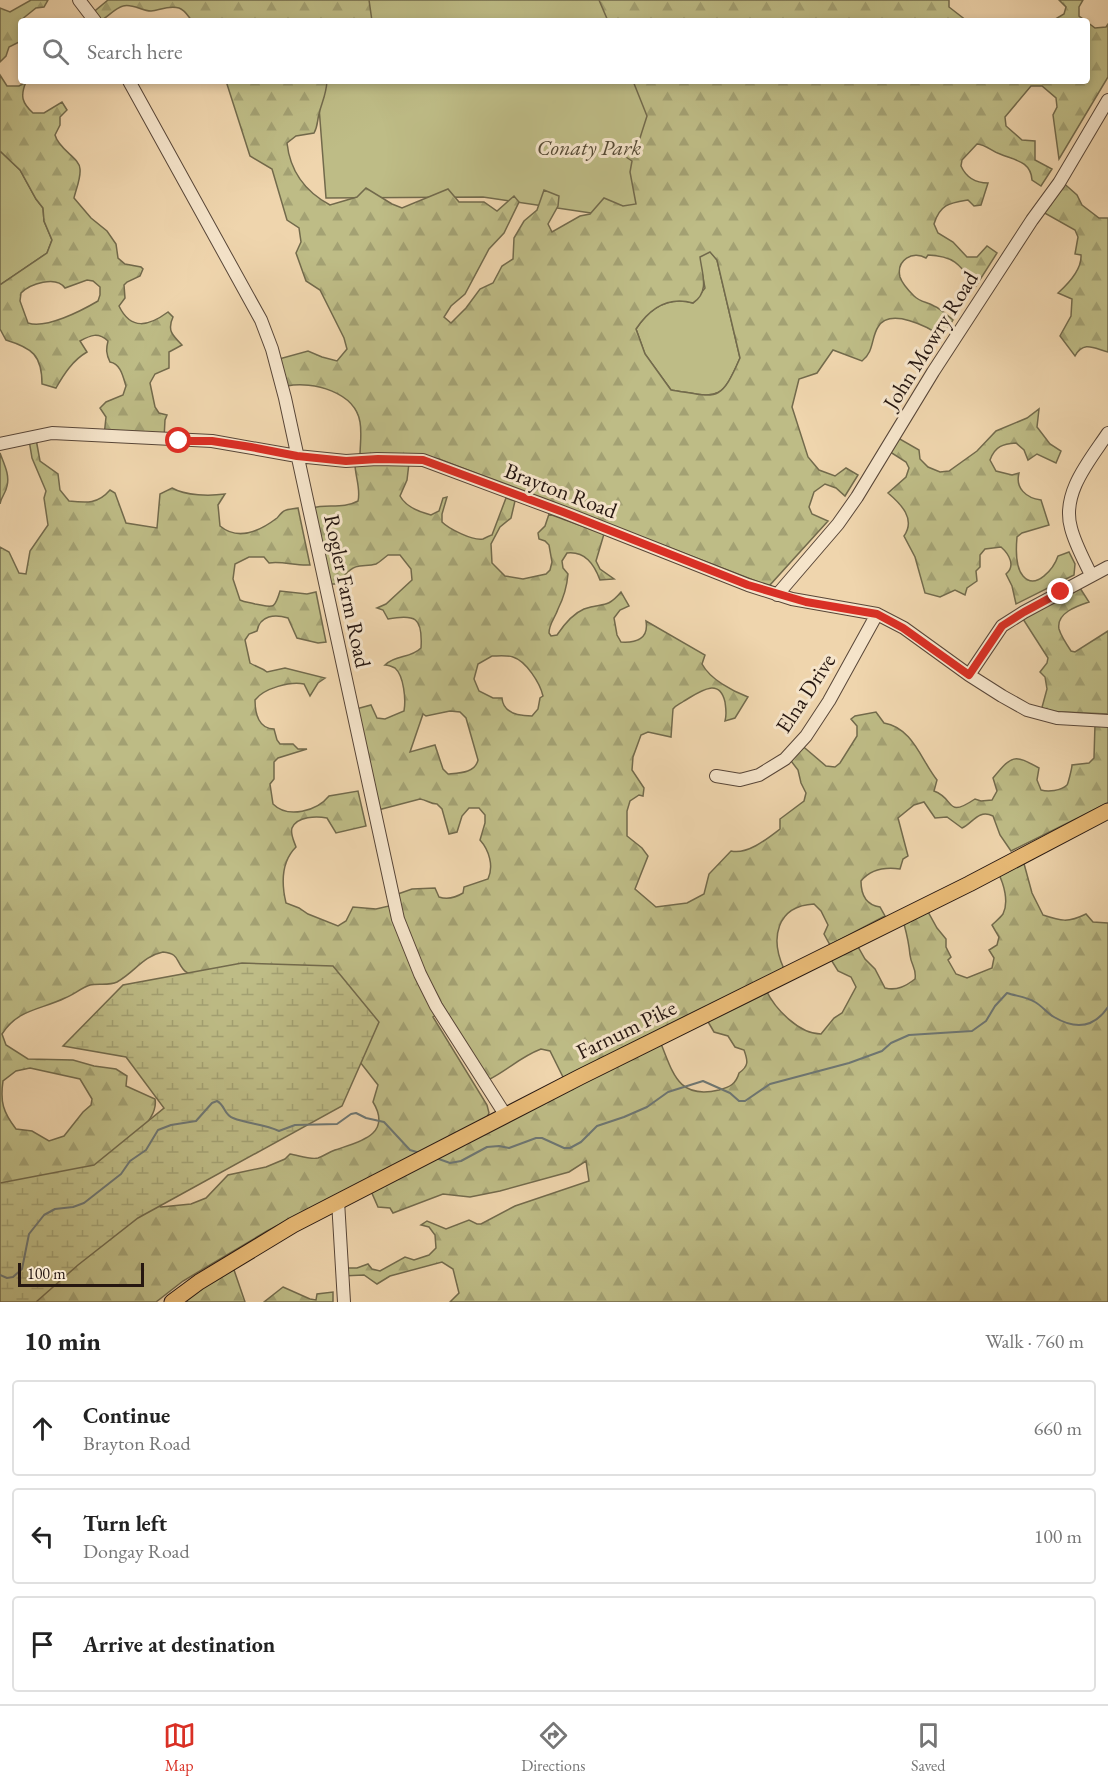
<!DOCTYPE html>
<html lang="en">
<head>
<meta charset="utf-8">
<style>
  :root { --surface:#fff; --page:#f6f6f6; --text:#222; --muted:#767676; --line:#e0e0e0; --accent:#d93025 }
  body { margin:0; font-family:"EB Garamond",serif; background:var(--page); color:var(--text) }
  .scale { position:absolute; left:18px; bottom:15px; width:126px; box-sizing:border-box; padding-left:6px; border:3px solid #261711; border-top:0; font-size:16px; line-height:21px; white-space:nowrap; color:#261711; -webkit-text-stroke:4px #f5e4ca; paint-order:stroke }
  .stop { position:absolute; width:18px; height:18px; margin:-14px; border:4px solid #d93025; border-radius:50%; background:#fff }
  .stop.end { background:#d93025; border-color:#fff; box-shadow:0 2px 6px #0008 }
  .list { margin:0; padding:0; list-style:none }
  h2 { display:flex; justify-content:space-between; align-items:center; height:78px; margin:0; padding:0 24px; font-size:26px }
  h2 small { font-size:20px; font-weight:400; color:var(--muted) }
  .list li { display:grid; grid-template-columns:39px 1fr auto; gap:18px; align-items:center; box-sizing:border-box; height:96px; margin:0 12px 12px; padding:0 12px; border:2px solid var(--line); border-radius:6px }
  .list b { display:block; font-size:22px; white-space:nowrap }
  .list p { margin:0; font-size:20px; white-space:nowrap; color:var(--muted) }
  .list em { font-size:20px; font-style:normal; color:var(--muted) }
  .icon { flex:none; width:33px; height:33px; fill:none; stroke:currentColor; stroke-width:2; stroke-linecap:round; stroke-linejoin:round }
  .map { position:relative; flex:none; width:1108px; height:1302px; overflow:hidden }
  .search { position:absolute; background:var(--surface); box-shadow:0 3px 9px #0003; left:18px; right:18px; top:18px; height:66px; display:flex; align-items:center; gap:15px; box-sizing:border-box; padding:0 21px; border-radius:6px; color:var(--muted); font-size:22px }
  .sheet { height:402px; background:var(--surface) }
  nav { display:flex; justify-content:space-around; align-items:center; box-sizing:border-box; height:84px; border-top:2px solid var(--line); background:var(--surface); font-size:16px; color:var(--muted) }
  nav a { display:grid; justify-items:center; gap:3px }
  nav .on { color:var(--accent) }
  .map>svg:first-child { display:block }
</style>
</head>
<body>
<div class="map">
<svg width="1108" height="1302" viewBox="0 0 1108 1302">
  <defs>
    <pattern id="forest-firs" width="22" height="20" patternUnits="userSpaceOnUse" patternTransform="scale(1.5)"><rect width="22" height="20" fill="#bebc86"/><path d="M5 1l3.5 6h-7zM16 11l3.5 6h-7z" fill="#a3a173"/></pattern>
    <pattern id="wetland-marsh" width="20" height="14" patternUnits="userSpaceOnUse" patternTransform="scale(1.5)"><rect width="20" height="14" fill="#bebc86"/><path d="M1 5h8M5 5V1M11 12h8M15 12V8" fill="none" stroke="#a3a173"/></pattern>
  </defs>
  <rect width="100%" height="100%" fill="#efd5ad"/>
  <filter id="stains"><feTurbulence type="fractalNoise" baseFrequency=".00333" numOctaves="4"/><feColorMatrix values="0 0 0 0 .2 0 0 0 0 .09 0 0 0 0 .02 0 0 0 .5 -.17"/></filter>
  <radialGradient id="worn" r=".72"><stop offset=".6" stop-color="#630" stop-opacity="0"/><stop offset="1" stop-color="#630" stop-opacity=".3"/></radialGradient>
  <path fill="#bebc86" stroke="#726a4c" stroke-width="1.5" d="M 311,0 L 884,0 L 887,21 L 313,21 Z
    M 317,81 L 895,81 L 714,193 L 591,213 L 483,197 L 326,198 Z
    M 0,151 L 20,170 L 36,199 L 43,208 L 44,221 L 52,240 L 47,253 L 0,285 Z
    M 710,251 L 717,260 L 740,358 C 720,404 717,397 671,390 L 645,354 L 636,329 C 650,308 668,296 693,303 L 705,288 L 699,257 Z"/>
  <path fill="url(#forest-firs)" stroke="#726a4c" stroke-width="1.5" fill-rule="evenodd" d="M 31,0 L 48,0 L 44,7 L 36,8 L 21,20 L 21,41 L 9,47 L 6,56 L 0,62 L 0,8 L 10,12 Z
    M 108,0 L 369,0 L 372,21 L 192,21 C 188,16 185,10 179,8 C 169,5 160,10 151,11 C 142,11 132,3 123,6 C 115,8 108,17 100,21 L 90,15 Z
    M 599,0 L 949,0 L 949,7 L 967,21 L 608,21 Z
    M 1059,0 L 1083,0 L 1079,7 L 1079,16 L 1086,21 L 1052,21 L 1064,14 L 1066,7 Z
    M 1087,22 L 1095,28 L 1106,27 L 1108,24 L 1108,77 L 1059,159 L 1053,115 L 1057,107 L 1056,98 L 1042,86 L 1031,86 L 1005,117 L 1006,126 L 1022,140 L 1035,141 L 1035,160 L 1052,169 L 1041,186 L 1032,180 C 1031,161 1014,160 1000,154 C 991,151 987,145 977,144 L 962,160 L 961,166 C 966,177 975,183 988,183 L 981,205 L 974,206 L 968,200 C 950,203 940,204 934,224 L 938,233 L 953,242 L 967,257 L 977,257 L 987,246 L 997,253 L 976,286 C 960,265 955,256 928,255 L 926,258 C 913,250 896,260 900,277 C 902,283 909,291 914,296 C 920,302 927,302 934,306 C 941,309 947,315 953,320 L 942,337 C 929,327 890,307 878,327 C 871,338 874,352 862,361 L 833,350 L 817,373 L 799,379 L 792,407 L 808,457 L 819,470 L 835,476 L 846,468 L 858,475 L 845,496 L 836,488 L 825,484 L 814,492 L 809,507 L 812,514 L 828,521 L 769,586 L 439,459 L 405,455 L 360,456 C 360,445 362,433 360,422 C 355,392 313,381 287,386 L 279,359 L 308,351 L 322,357 L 337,361 L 347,349 L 344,338 L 320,290 L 306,281 L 296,253 L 301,242 L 299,228 L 287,220 L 272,169 L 250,156 L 226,81 L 327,81 C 326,96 322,101 319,114 C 317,121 318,126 314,133 L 296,136 L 287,143 C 290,171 306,192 330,205 L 357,197 L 366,188 L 392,204 L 402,208 L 448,189 L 459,202 L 484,202 L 497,211 L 514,196 L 519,202 L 504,233 L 489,249 L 465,294 L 451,306 L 444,317 L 451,323 L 466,308 L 480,289 L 493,283 L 502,266 L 513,259 L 514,238 L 524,221 L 537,210 L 544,190 L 559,196 L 558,206 L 548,224 L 552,232 L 580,216 L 590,214 L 604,198 L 623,206 L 636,204 L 630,172 L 632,161 L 620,153 L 639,141 L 647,116 L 633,81 L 1087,81 ZM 710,252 L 717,260 L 740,358 C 720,404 717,397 671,390 L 645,354 L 636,329 C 650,308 668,296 693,303 C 710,292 702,274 700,257 Z
    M 0,75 L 7,86 L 19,86 L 26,82 C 20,96 22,103 33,113 L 44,113 L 62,102 L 67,110 L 60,117 L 60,125 L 55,135 C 59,150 80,158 80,169 C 81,178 76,189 74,198 L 91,218 L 107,231 L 116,244 L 118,258 L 125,264 L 141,267 L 143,269 L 140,276 L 127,282 L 124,285 L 125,298 L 119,306 C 131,331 149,326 168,312 L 173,317 C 167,330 172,335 182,345 L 169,352 L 169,368 L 155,374 L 150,383 L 155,407 L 159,413 L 167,415 L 165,420 L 164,439 L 104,436 L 106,417 L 100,408 L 106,402 L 123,395 L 126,386 C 123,377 121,364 110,362 C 106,354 106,349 108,341 C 98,332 91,335 80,341 L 87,352 C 73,360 64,374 56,388 L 42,384 C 42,355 32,348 6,340 L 0,329 L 0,285 L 47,253 L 52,240 L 44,221 L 43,208 L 36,199 L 20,170 L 0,151 ZM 87,280 L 93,281 L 100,287 L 100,295 L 98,301 C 81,311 46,329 28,323 L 20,301 L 21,293 C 30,284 56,275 65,288 Z
    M 1060,180 L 1077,195 L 1082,205 L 1099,218 L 1108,218 L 1108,352 C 1095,349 1084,340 1075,356 L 1060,336 L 1071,316 L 1072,299 L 1058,293 C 1068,284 1082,269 1081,255 L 1075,254 L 1078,237 L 1075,230 L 1041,211 Z
    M 1039,409 L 1037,427 L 1050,444 L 1061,451 L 1056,463 L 1037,454 L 1028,460 L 1024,450 L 1016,443 C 1003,444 995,446 990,460 L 996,471 L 1012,475 L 1019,473 C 1015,488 1026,498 1041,500 L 1049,525 L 1022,533 L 1017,537 C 1016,548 1015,567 1023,576 C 1036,591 1054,568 1058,556 L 1069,552 L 1075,564 L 1074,575 L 1016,604 L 1012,586 L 1006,574 C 1016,566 1009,554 1001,547 L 985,549 L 980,555 L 980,567 L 976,571 L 977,581 L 967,588 L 965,595 L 955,590 L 940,597 L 925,593 L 915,557 L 904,536 C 916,519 901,504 888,493 L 906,477 L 909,468 L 906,462 L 887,450 L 893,435 L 919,450 L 920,459 L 928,467 L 940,472 L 949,471 L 977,451 L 996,431 L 1027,418 Z
    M 36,439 L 40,461 L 58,474 L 60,490 L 69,501 C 87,503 98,504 110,490 L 115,493 L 126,523 L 157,528 L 160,494 L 172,488 C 186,496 210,496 225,494 L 218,505 L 220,526 C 238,541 260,531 277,518 C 278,517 282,512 284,511 C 287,509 294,509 298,508 L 310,565 C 295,566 283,561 269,563 L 264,557 L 249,557 L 235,564 L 233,579 L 240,600 C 246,603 250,602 255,604 C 273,607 274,611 280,591 L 307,594 L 316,592 L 326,642 L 318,643 L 297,638 L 288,618 C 275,614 260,615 257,631 L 249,634 L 245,640 L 250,663 C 256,667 261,667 267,672 L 285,668 L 325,678 L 318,683 L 310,696 L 304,684 C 291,681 264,688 255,700 C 255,714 259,729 274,729 L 277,740 L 280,744 L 293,744 L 298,749 L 307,749 L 278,758 L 274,762 L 274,779 L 270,784 L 273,804 C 288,819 317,811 329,796 L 358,791 L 366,826 L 336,833 L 327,818 C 317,816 297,816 292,828 C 290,834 294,841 296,847 C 281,862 281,882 286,903 L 299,908 L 308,914 L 338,926 L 346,921 L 353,907 L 376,909 L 393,905 L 439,1013 L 433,1017 L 487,1105 L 489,1113 L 486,1119 L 267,1231 L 183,1281 L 156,1302 L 0,1302 L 0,547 L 9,552 L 19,573 L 26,574 L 30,551 L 48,525 L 44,498 L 46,491 L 32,458 L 29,440 ZM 163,952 C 179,954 175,959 183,969 C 185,972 189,973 192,976 L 353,1053 L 378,1085 L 373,1102 C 393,1135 358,1142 335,1150 C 329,1152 324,1156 318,1158 C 310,1160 298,1155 290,1154 L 285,1159 L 266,1167 L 228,1175 L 206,1198 L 191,1204 L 161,1207 L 147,1202 L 133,1140 C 142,1129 158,1114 155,1099 L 126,1086 L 127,1076 L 116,1069 L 94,1066 L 73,1060 L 28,1059 L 6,1045 L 2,1034 C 18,1009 40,1010 65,998 C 73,995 81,988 90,985 C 98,983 109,986 117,982 C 135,972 143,956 163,952 ZM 30,1068 L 80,1079 L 92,1099 L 91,1105 L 83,1112 L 64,1136 L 49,1141 L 32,1131 L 16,1129 C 3,1112 0,1102 3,1081 L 16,1071 Z
    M 0,453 C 4,464 10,475 7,486 C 6,493 1,497 0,504 Z
    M 409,463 L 407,480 L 400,496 C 406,507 419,512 431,515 L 439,511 L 443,498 L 447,497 L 442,514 L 442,522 C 449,529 473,541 483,539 C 483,539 491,535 492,535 L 506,498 L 515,501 L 511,518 L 500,527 L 491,544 L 492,563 L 505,576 L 523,579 L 546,574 L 550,570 L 552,562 L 549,545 L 545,541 L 539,539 L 538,533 L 545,526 L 549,514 L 604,534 L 596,561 L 600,569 L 614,579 L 600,580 C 594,564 585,551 567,553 L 562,561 L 563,568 L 568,574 C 567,586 563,599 558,609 C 555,618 549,624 549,633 L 551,636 L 557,635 C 563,626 572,614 584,609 C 602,602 606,610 621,592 L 629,606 L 620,610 L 614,618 L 617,635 L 621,642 C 636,643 649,639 646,621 L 705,655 L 702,664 C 710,679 732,691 748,697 L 735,718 L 725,721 C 727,714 726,710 725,702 C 719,676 698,693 684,701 C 680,704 676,705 673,709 L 671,737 L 648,732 L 641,735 L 633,757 L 632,770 L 644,788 L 643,796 L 639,795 L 630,801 L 627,811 L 627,836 L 642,848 L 648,856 L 635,889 L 656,907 L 687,903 L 704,894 L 709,874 L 731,851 C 747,855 767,839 780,829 L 780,819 L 804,801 L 806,793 L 801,783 L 798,770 L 788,757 L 799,743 L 826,766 L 835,767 L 840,763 L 857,736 L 857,726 L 851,719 L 855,716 L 876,712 L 884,723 C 913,728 921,760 937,780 L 934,791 C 956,799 945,819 975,799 L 981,801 L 992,800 L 997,791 L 993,778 C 1012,755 1014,754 1039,768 L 1037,780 L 1041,790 C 1048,792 1061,791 1067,785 C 1068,784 1072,768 1072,765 L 1089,763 L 1094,758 L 1095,724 L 1108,724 L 1108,803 L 1011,851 L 1000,835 L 993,816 C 978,809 973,823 962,828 L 947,817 L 935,818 L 924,802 L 914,805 L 898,818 L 908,856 L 903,859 L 900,869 C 886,867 871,869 861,881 C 861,895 866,905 880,907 L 885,916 L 830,945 L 824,934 L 828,925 L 821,911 L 814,904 C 776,906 770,939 784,969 L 564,1079 L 550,1051 L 541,1049 C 520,1057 508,1070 488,1080 L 423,973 L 395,895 L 412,889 L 435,888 L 439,897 C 448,900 455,898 463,893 L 464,887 L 488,879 C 494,866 489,850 480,840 L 485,823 L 485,815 L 479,808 L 469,808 L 462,816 L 457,832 L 449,834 L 442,809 L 437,804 C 430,804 427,800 420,799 L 378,810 L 356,709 L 371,705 L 377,718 L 385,719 L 404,711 C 406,700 404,676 395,668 C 393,667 387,665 385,665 C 396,654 410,659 421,648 C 423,617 415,614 388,619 L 383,610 L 377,608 L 386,604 L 412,580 L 411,569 L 400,555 L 388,555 C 385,557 380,562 376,564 C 365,568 357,561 345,575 L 345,584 L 329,584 L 312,508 C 327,504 344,509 358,501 C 361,489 355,476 355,464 ZM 492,656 C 498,656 507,655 513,657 C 526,661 540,683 543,696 L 540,698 L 538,709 L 532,716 C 518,716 503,713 502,698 L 493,698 L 479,691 L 474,679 L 478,664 ZM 450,711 L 460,712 L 466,718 L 478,760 C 475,773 460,773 448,774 L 443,769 L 435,745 L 410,752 L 423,714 L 426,716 Z
    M 1080,588 L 1089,602 C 1077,606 1056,613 1059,629 C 1061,636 1067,645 1071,651 L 1075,652 L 1108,631 L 1108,714 L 1041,711 L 1047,689 L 1045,677 L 1040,672 L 1047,663 L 1048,658 L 1023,619 Z
    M 1023,860 L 1032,893 L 1043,915 C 1061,921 1068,923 1086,914 L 1093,922 L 1108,923 L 1108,1302 L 450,1302 L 459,1293 L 453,1269 L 442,1262 L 390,1276 L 377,1284 L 364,1275 L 342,1276 L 343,1268 L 357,1268 L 368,1264 L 372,1269 L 380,1271 L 405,1257 L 414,1260 L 429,1255 L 436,1248 L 435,1235 L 429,1227 L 421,1225 L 427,1221 L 446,1229 L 469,1220 L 477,1224 L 481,1224 L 515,1206 L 589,1181 L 586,1161 L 569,1172 L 500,1191 L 470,1197 L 443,1194 L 393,1213 L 390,1208 L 378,1207 L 371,1191 L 659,1039 C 673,1071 676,1100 719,1090 C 730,1087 736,1084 739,1073 C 749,1066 748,1061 744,1050 L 735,1047 L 728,1036 L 714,1032 L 707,1020 L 766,990 C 775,1009 799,1034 821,1034 L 834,1018 L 842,1013 L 856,987 L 851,977 L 838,971 L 830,958 L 857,945 L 865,959 L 875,969 L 885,988 C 897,991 906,986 915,979 C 917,969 911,965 910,955 C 909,944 907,935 904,924 L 927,910 L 937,928 L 946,939 L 946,947 L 951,957 L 948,960 L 956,974 L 967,978 L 992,968 L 994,958 L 989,950 L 997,945 L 999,937 L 992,925 C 995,922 1000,918 1003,914 C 1009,902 1004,884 998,873 Z
    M 233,1267 L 245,1302 L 188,1302 L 185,1299 Z
    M 283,1287 L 310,1299 L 316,1300 L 317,1294 L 333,1292 L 333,1302 L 264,1302 Z"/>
  <path fill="url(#wetland-marsh)" stroke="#726a4c" stroke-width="1.5" d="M 242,963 L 333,966 L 379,1022 L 342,1106 L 138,1218 L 78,1265 L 36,1302 L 0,1302 L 0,1183 L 94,1165 L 164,1108 L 126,1057 L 63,1046 L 123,985 Z"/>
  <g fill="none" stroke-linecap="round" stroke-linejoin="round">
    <path stroke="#6d7673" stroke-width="2" d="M 436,1158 L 450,1163 L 461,1161 L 487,1147 L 499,1146 L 509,1148 L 536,1138 L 542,1138 L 564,1148 L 570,1148 L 581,1142 L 597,1126 L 624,1117 L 647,1107 L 668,1092 L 703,1081 L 730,1093 L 739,1101 L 745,1101 L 770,1084 L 849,1063 L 882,1051 L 891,1043 L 909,1035 L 972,1031 L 986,1021 L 995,1006 L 1007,993 C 1016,996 1027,997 1035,1002 C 1042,1006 1047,1013 1054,1017 C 1076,1030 1094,1028 1108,1007
      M 0,1275 L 7,1278 L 13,1277 L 22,1269 L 29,1234 L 44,1215 L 55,1209 L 73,1207 L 84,1203 L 121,1174 L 130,1161 L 146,1150 L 158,1130 L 171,1125 L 196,1121 L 212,1103 L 217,1101 C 225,1105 224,1115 233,1118 C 248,1124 264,1124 279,1131 L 295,1125 L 337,1124 L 351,1114 L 356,1113 L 366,1118 L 384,1122 L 410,1150 L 420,1153"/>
    <defs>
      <path id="minor" d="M 79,0 L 95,21
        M 129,81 L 261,320 L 272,349 L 285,398 L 398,919 L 420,974 L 436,1006 L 506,1116
        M 0,444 L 52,433 L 212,441 L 297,456 L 346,461 L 377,459 L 423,460 L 563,512 L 748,585 L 792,599 L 877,614 L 904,628 L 969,675 L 1002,696 L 1027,710 L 1057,718 L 1108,721
        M 1091,575 C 1084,560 1075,544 1071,528 C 1061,493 1090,460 1108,433
        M 777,595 L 838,524 L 857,497 L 933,372 L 1032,220 L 1059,183 L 1108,100
        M 969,675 L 1002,626 L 1024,612 L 1108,567
        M 716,776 L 740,780 L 759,775 L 785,759 L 806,736 L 829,701 L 877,614
        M 338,1201 L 344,1302"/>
      <path id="major" d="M 172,1302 L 199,1282 L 293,1225 L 580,1077 L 969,884 L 1108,811"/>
    </defs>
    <use href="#minor" stroke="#584638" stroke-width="14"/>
    <use href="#major" stroke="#261711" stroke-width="17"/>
    <use href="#minor" stroke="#f5e4ca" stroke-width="12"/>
    <use href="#major" stroke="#e8ba76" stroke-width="15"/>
  </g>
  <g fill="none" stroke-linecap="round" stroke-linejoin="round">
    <path stroke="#d93025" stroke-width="8" d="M 179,441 L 212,441 L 251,447 L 297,456 L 346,461 L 378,459 L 423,460 L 563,512 L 748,585 L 806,602 L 877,614 L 903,628 L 969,675 L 1002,626 L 1024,612 L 1061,592"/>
  </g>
  <g text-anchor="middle" stroke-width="6" stroke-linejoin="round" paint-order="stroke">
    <g font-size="22" font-style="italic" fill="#544934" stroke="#f5e4ca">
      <text x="589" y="155">Conaty Park</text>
    </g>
    <g font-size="22" fill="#261711" stroke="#f5e4ca">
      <text transform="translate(930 340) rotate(-58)" y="8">John Mowry Road</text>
      <text transform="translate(561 490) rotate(21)" y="8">Brayton Road</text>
      <text transform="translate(348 591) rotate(78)" y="8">Rogler Farm Road</text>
      <text transform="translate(805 693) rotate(-57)" y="8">Elna Drive</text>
      <text transform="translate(626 1029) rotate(-26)" y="8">Farnum Pike</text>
    </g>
  </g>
  <rect width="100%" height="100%" filter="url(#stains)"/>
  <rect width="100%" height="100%" fill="url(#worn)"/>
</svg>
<div class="scale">100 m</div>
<div class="stop" style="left:179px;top:441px"></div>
<div class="stop end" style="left:1061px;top:592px"></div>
<div class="search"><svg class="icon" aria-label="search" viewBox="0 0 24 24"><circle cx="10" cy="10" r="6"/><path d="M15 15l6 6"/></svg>Search here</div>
</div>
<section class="sheet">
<h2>10 min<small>Walk · 760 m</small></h2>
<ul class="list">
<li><svg class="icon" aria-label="ahead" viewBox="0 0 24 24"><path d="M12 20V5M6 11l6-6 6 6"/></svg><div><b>Continue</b><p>Brayton Road</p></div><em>660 m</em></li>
<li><svg class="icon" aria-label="left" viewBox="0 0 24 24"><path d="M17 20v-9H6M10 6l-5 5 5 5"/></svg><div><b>Turn left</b><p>Dongay Road</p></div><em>100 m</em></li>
<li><svg class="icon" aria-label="arrive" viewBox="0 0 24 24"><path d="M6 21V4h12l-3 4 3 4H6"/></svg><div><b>Arrive at destination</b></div></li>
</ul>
</section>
<nav>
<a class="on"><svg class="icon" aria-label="map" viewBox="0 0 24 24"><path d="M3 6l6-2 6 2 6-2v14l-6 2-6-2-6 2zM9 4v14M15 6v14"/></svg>Map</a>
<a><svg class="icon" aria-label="directions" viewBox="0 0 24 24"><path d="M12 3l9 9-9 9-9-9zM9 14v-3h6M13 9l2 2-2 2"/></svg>Directions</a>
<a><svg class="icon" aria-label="saved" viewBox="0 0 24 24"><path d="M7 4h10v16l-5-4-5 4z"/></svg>Saved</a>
</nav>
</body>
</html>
